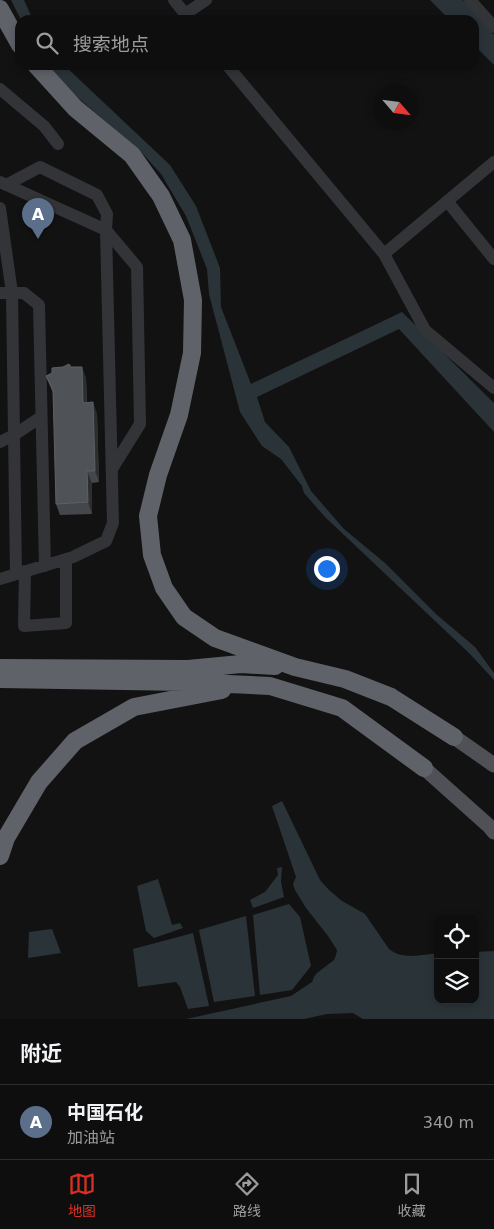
<!DOCTYPE html>
<html lang="zh">
<head>
<meta charset="utf-8">
<style>
  :root { --surface:#0e0e0e; --page:#171717; --text:#f1f3f6; --muted:#9b9c9e; --line:#2e2e2e; --accent:#d93025 }
  body { margin:0; font-family:"DejaVu Sans","Noto Sans SC",sans-serif; background:var(--page); color:var(--text) }
  .controls { position:absolute; right:15px; bottom:15px; display:grid; overflow:hidden; border-radius:10px; box-shadow:0 2px 8px #0003 }
  .controls button { width:45px; height:45px; display:grid; place-items:center; padding:0; border:0; border-bottom:1px solid var(--line); background:var(--surface); color:var(--text); font:25px sans-serif }
  .compass { position:absolute; left:374px; top:85px; width:45px; height:45px; border-radius:50%; background:var(--surface); box-shadow:0 2px 8px #0003; rotate:118deg }
  .you { position:absolute; left:326px; top:568px; width:18px; height:18px; margin:-12px; border:4px solid #fff; border-radius:50%; background:#1a73e8; box-shadow:0 0 0 8px #1a73e833 }
  .badge { display:grid; place-items:center; width:32px; height:32px; border-radius:50%; background:var(--accent); color:#fff; font-size:16px; font-weight:700 }
  .pin { position:absolute; translate:-50% -41px; filter:drop-shadow(0 1px 2px #0008) }
  .pin::after { content:''; position:absolute; top:26px; width:18px; height:15px; background:inherit; clip-path:polygon(0 0,100% 0,50% 100%) }
  .list { margin:0; padding:0; list-style:none }
  h2 { display:flex; justify-content:space-between; align-items:center; height:65px; margin:0; padding:0 20px; font-size:21px }
  h2 small { font-size:16px; font-weight:400; color:var(--muted) }
  .list li { display:grid; grid-template-columns:32px 1fr auto; gap:15px; align-items:center; box-sizing:border-box; height:75px; padding:0 20px; border-top:1px solid var(--line) }
  .list b { display:block; font-size:19px; white-space:nowrap }
  .list p { margin:0; font-size:16px; white-space:nowrap; color:var(--muted) }
  .list em { font-size:16px; font-style:normal; color:var(--muted) }
  .icon { flex:none; width:28px; height:28px; fill:none; stroke:currentColor; stroke-width:2; stroke-linecap:round; stroke-linejoin:round }
  .map { position:relative; flex:none; width:494px; height:1019px; overflow:hidden }
  .search { position:absolute; background:var(--surface); box-shadow:0 2px 8px #0003; left:15px; right:15px; top:15px; height:55px; display:flex; align-items:center; gap:12px; box-sizing:border-box; padding:0 18px; border-radius:15px; color:var(--muted); font-size:19px }
  .sheet { height:140px; background:var(--surface) }
  nav { display:flex; justify-content:space-around; align-items:center; box-sizing:border-box; height:70px; border-top:1px solid var(--line); background:var(--surface); font-size:14px; color:var(--muted) }
  nav a { display:grid; justify-items:center; gap:2px }
  nav .on { color:var(--accent) }
  .map>svg:first-child { display:block }
</style>
</head>
<body>
<div class="map">
<svg width="494" height="1019" viewBox="0 0 494 1019">
  <rect width="100%" height="100%" fill="#121213"/>
  <path fill="#2a3338" d="M 11,0 L 24,0 L 33,20 L 21,20 Z
    M 430,0 L 463,0 L 494,35 L 494,65 L 474,45 L 474,20 L 450,20 Z
    M 47,65 L 64,65 L 170,165 L 196,206 L 220,268 L 221,307 L 251,384 L 402,312 L 494,403 L 494,432 L 399,329 L 257,397 L 265,422 L 289,447 L 311,491 L 344,529 L 385,563 L 436,614 L 475,647 L 494,673 L 494,680 L 469,653 L 325,517 L 304,493 L 302,486 L 281,459 L 262,446 L 240,412 L 209,294 L 207,269 L 186,216 L 161,174 L 142,153 L 76,96 Z
    M 282,801 L 320,880 L 329,890 L 342,901 L 365,914 L 389,949 C 402,960 422,955 438,953 L 438,1000 L 475,1000 L 475,952 L 494,951 L 494,1019 L 363,1019 L 353,1013 L 327,1014 L 304,1019 L 186,1019 L 291,996 L 312,982 L 314,977 L 317,973 L 334,960 L 336,955 L 337,950 L 328,936 L 306,908 L 295,890 L 293,884 L 296,877 L 272,806 Z
    M 282,867 L 281,882 L 284,897 L 253,908 L 250,900 L 265,892 L 278,875 L 277,868 Z
    M 158,879 L 172,925 L 180,923 L 183,928 L 154,938 L 146,931 L 137,886 Z
    M 289,904 L 300,917 L 311,966 L 292,990 L 260,995 L 253,915 Z
    M 246,916 L 255,996 L 214,1002 L 199,930 Z
    M 52,929 L 61,953 L 28,958 L 29,932 Z
    M 193,933 L 209,1006 L 188,1009 L 180,987 L 176,982 L 138,987 L 133,949 Z"/>
  <g fill="none" stroke-linecap="round" stroke-linejoin="round">
    <path stroke="#333438" stroke-width="12" d="M 174,0 L 190,20
      M 470,0 L 494,27
      M 185,14 L 206,0
      M 227,65 L 384,254 L 494,162
      M 0,89 L 44,126 L 58,144
      M 0,182 L 106,230 L 113,523 L 106,541 L 73,557 L 0,579
      M 6,185 L 40,167 L 97,195 L 107,214 L 106,230 L 137,267 L 140,424 L 112,469
      M 447,201 L 494,259
      M 0,208 L 12,293 L 16,574
      M 384,254 L 425,330 L 494,388
      M 0,293 L 24,293 L 39,305 L 45,566
      M 0,442 L 14,435 L 41,417
      M 25,571 L 24,626 L 66,623 L 66,559"/>
    <path stroke="#4f5157" stroke-width="15" d="M 454,737 L 494,765
      M 424,768 L 490,827 L 494,832"/>
    <path stroke="#5f6269" stroke-width="18" d="M 0,9 L 20,45
      M 36,65 L 75,108 L 132,155 L 161,196 L 182,240 L 193,300 L 192,353 L 179,415 L 158,475 L 148,516 L 152,555 L 164,588 L 184,617 L 215,638 L 295,667 L 345,679 L 391,697 L 454,737
      M 0,668 L 188,669 L 241,664 L 275,666
      M 0,679 L 186,682 L 270,686 L 342,708 L 424,768
      M 0,856 L 6,838 L 39,782 L 75,741 L 134,707 L 222,690"/>
  </g>
  <path fill="#45474b" d="M 71,367 L 86,378 L 87,402 L 97,414 L 99,482 L 92,483 L 92,514 L 60,515 L 56,504 L 53,393 L 46,376 Z"/>
  <path fill="#2c2e30" d="M 82,367 L 86,378 L 87,414 L 83,403 Z
    M 93,402 L 97,414 L 99,482 L 95,471 Z
    M 87,471 L 92,483 L 92,514 L 88,502 Z"/>
  <path fill="#4f5256" stroke="#5c6065" d="M 69,364 L 71,367 L 82,367 L 83,403 L 93,402 L 95,471 L 87,471 L 88,502 L 56,504 L 53,390 L 46,376 L 52,373 L 52,368 L 63,367 Z"/>
</svg>
<div class="controls">
<button><svg class="icon" aria-label="locate" viewBox="0 0 24 24"><circle cx="12" cy="12" r="6"/><path d="M12 2v4M12 18v4M2 12h4M18 12h4"/></svg></button>
<button><svg class="icon" aria-label="layers" viewBox="0 0 24 24"><path d="M12 4l9 5-9 5-9-5zM3 14l9 5 9-5"/></svg></button>
</div>
<svg class="compass" viewBox="-18 -18 36 36"><path d="M0-13l5 13h-10z" fill="#e53935"/><path d="M0 13l5-13h-10z" fill="#9b9c9e"/></svg>
<div class="you"></div>
<div class="pin badge" style="left:38px;top:239px;background:#5c6f8a">A</div>
<div class="search"><svg class="icon" aria-label="search" viewBox="0 0 24 24"><circle cx="10" cy="10" r="6"/><path d="M15 15l6 6"/></svg>搜索地点</div>
</div>
<section class="sheet">
<h2>附近<small></small></h2>
<ul class="list">
<li><span class="badge" style="background:#5c6f8a">A</span><div><b>中国石化</b><p>加油站</p></div><em>340 m</em></li>
</ul>
</section>
<nav>
<a class="on"><svg class="icon" aria-label="map" viewBox="0 0 24 24"><path d="M3 6l6-2 6 2 6-2v14l-6 2-6-2-6 2zM9 4v14M15 6v14"/></svg>地图</a>
<a><svg class="icon" aria-label="directions" viewBox="0 0 24 24"><path d="M12 3l9 9-9 9-9-9zM9 14v-3h6M13 9l2 2-2 2"/></svg>路线</a>
<a><svg class="icon" aria-label="saved" viewBox="0 0 24 24"><path d="M7 4h10v16l-5-4-5 4z"/></svg>收藏</a>
</nav>
</body>
</html>
